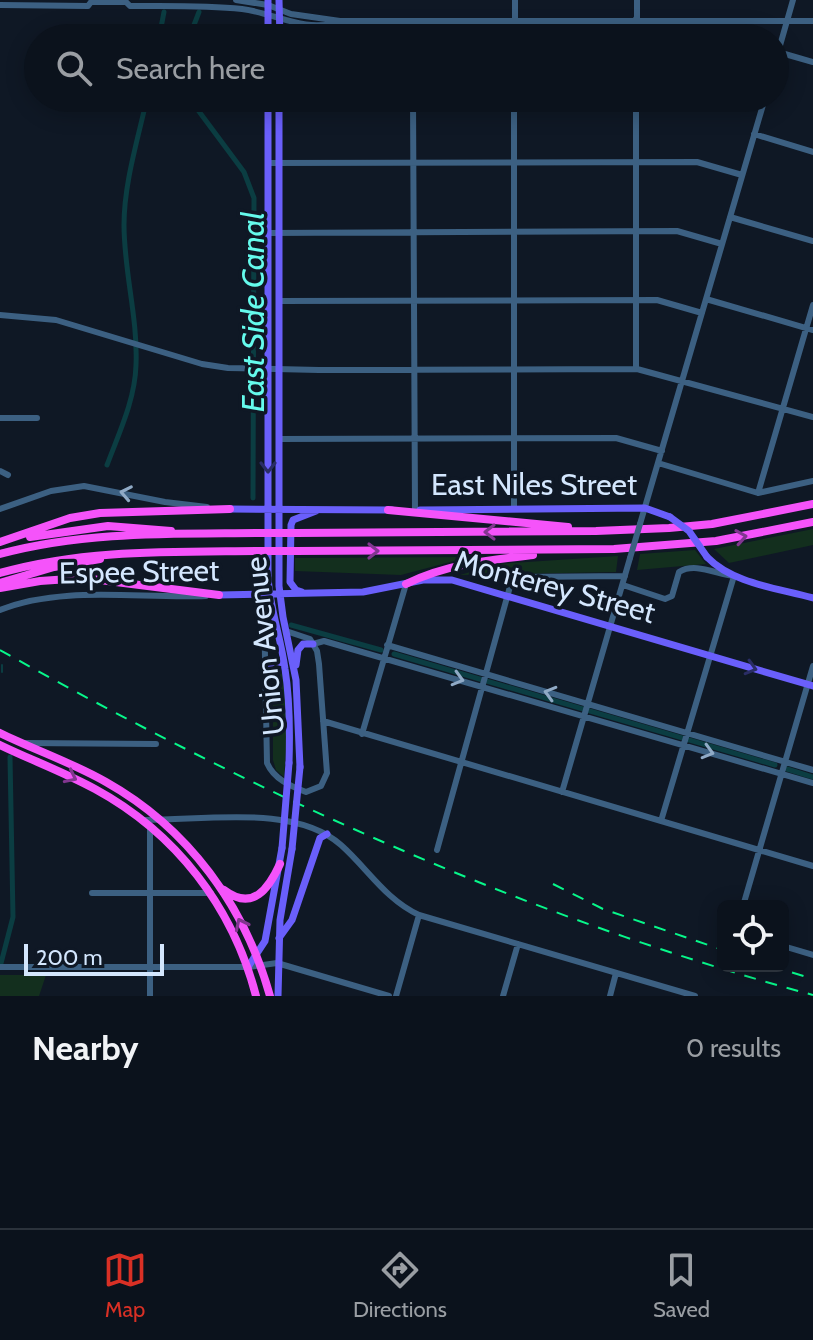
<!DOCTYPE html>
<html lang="en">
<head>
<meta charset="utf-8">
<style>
  :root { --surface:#0b121c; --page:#192029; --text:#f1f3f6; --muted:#9a9ea3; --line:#2b323b; --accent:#d93025 }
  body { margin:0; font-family:Cabin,sans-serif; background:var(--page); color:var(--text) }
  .controls { position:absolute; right:24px; bottom:24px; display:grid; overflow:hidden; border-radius:12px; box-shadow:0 4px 20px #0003 }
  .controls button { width:72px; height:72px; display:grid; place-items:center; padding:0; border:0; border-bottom:2px solid var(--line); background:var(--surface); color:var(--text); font:40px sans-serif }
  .scale { position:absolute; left:24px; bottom:20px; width:140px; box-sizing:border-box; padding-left:8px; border:4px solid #d4e7fe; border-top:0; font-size:22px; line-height:28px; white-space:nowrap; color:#d4e7fe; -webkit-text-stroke:6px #0f1825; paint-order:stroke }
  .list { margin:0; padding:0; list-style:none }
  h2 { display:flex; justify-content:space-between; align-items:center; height:104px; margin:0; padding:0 32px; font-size:34px }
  h2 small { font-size:26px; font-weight:400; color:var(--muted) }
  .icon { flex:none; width:44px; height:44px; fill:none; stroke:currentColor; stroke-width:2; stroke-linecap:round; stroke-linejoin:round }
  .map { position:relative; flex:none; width:813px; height:996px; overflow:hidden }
  .search { position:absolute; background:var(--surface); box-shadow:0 4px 20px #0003; left:24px; right:24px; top:24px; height:88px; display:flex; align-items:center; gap:20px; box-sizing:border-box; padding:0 28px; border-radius:44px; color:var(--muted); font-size:30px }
  .sheet { height:232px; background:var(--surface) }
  nav { display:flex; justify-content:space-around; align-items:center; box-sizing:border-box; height:112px; border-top:2px solid var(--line); background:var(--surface); font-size:22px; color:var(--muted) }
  nav a { display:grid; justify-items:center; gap:4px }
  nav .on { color:var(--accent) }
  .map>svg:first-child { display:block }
</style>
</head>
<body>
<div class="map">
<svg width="813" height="996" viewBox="0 0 813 996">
  <rect width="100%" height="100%" fill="#0f1825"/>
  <path fill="#132f1e" d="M 813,529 L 813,545 L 729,563 L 714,549 Z
    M 695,550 L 706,564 L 637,570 L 640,554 Z
    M 618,556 L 616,572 L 460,575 L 498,564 Z
    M 469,557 L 401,575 L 295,571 L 295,558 Z
    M 276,665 C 292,676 286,756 284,777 L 276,770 L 273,760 L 273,667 Z
    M 0,975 L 46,975 L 39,996 L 0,996 Z"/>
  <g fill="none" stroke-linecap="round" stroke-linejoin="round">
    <path stroke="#0b3d42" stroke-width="2" d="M 2,672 L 2,665"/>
    <path stroke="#0b3d42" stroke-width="5" d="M 159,38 L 164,12
      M 189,38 L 199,12
      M 189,98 L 244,172 L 254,198 L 253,498
      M 107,465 C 119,433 135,400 136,365 C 138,318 124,272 124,225 C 124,183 138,139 147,98
      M 291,625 L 381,650
      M 394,654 L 775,765
      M 787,769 L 813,777
      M 0,967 L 13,917 L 10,757"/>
    <path stroke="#3c6082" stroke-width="6" d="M 236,0 L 268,5 L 291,14 L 340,21 L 813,21
      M 637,0 L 637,19
      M 0,5 L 88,6 L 91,2 L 126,2 L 130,6 C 167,6 205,5 242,9 C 275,13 304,33 338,22
      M 636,19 L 636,38
      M 414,38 L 415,21
      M 515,38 L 515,0
      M 778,52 L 813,62
      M 775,63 L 793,0
      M 413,98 L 415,510
      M 514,98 L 514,509
      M 636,98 L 636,369
      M 734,98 L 762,106
      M 754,134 L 813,152
      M 268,163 L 697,162 L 742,175
      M 730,217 L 813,241
      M 268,233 L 677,231 L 722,244
      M 706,299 L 813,330
      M 279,301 L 657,300 L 702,313
      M 0,315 L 56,320 L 202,364 L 228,368 L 319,370 L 637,369 L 813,417
      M 0,418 L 37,418
      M 279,439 L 616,438 L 662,451
      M 658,463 L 758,493 L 813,481
      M 0,471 L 8,475
      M 758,493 L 813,305
      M 0,509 L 51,491 L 84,486 L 165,502 L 207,507
      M 640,524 L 765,98
      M 623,585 L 665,599 L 672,596 L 679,572 C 695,562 716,574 734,576 L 661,821
      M 269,595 L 264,605 L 267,763 C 274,779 290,786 306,792 L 321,786 L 327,773 L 319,664 L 317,651 L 310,639 L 286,631
      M 0,610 C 62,585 139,599 206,596
      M 313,644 L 324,641 L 813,783
      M 387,645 L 813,770
      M 323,721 L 813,866
      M 362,734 L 406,584
      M 24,743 L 156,744
      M 562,792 L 630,558
      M 142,820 C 202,821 294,803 341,845 C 368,869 385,899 419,915 L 695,996
      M 437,850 L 511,583 L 519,577 L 625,576
      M 92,893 L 211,893
      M 743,906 L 813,666
      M 783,946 L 813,955
      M 0,967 L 248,967 L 277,963 L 389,996
      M 150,996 L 150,828
      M 396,996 L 419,915
      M 503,996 L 518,944
      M 610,996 L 616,973"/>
    <path stroke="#6a5ffb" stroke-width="7" d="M 268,0 L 268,38
      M 279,0 L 280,38
      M 268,98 L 268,577 C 270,609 281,638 285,669 C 290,700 290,731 289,763
      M 279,98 L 279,586 L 283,617 L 296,680 L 300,767
      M 230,509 L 392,510
      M 420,510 L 645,508 L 670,517
      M 707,557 C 733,584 778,588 813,598
      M 302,592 L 296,590 L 290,582 L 291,525 L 293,520 L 316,511
      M 219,595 L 363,592 L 423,580 L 452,580 L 813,686
      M 296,665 L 298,650 L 303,644 L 313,644
      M 267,667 L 274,661 L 284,663
      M 279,938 L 292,920 L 320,838 L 327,834
      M 248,967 L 265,941 L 282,848
      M 278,996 L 280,920 L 292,849"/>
    <path stroke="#f553fa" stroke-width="8" d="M 388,510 L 568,527
      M 296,533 L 596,531 L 669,528 L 712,524 L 813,504
      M 30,537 L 108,526 L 171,531
      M 0,542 L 70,518 L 100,513 L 230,509
      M 295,551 L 614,549 L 716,541 L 813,522
      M 0,554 C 86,531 172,534 260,533
      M 0,573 C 85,549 172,552 260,551
      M 0,583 L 54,567 L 100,559
      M 406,584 C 447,564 489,560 533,555
      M 0,588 L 40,581 L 84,578 L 219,595
      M 0,733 C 35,750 73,763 106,782 C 188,828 245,906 270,996
      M 0,745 C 31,760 64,772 95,789 C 176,833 233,907 256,996
      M 224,890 C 253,912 269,888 280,864"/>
    <path stroke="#07f78a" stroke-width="2" stroke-dasharray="12 10" stroke-linecap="butt" d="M 0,650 C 257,794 528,918 813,995
      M 553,884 L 603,909 L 723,950
      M 771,966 L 813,979"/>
    <path stroke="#3c6082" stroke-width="6" d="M 630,558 L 640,524"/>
    <path stroke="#6a5ffb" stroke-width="7" d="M 670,517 L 689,531 L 707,557
      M 282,848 L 289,763
      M 292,849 L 300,767"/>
    <path stroke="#f553fa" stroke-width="8" d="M 260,533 L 296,533
      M 260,551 L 295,551"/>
  </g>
  <defs><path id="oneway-chevron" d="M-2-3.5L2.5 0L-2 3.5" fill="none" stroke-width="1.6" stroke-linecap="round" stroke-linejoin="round" transform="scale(2)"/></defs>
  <g stroke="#2a2d65">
    <use href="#oneway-chevron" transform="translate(268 467) rotate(90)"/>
    <use href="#oneway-chevron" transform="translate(751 668) rotate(16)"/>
  </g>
  <g stroke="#90aac6">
    <use href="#oneway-chevron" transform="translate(126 493) rotate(-169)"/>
    <use href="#oneway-chevron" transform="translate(458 679) rotate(16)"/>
    <use href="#oneway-chevron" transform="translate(550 693) rotate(-164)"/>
    <use href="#oneway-chevron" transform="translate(708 752) rotate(16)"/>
  </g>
  <g stroke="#823690">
    <use href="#oneway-chevron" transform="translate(490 532) rotate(180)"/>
    <use href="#oneway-chevron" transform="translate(741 537) rotate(-9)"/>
    <use href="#oneway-chevron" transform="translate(373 551)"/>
    <use href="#oneway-chevron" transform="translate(71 777) rotate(26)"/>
    <use href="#oneway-chevron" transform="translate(241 924) rotate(-116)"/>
  </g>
  <g text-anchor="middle" stroke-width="7" stroke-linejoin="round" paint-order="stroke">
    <g font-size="30" fill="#d4e7fe" stroke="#0f1825">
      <text x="534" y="495">East Niles Street</text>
      <text transform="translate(139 572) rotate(-1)" y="10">Espee Street</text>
      <text transform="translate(555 587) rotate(15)" y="10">Monterey Street</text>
      <text transform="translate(265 646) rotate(-96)" y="10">Union Avenue</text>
    </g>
    <g font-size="32" font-style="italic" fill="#65fbed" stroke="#0f1825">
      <text transform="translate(253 312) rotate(-90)" y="11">East Side Canal</text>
    </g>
  </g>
</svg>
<div class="controls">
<button><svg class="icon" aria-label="locate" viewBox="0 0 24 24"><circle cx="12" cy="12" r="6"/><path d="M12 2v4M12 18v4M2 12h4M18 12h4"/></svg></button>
</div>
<div class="scale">200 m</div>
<div class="search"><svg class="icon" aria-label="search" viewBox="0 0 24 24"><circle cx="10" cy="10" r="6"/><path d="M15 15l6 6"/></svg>Search here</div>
</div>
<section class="sheet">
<h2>Nearby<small>0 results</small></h2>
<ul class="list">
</ul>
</section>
<nav>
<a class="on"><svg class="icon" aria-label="map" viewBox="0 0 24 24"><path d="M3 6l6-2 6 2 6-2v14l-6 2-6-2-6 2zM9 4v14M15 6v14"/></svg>Map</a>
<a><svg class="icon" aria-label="directions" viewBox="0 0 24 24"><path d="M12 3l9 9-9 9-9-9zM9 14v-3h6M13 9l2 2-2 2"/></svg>Directions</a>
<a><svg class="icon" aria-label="saved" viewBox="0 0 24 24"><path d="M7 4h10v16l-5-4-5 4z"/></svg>Saved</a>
</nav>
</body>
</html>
